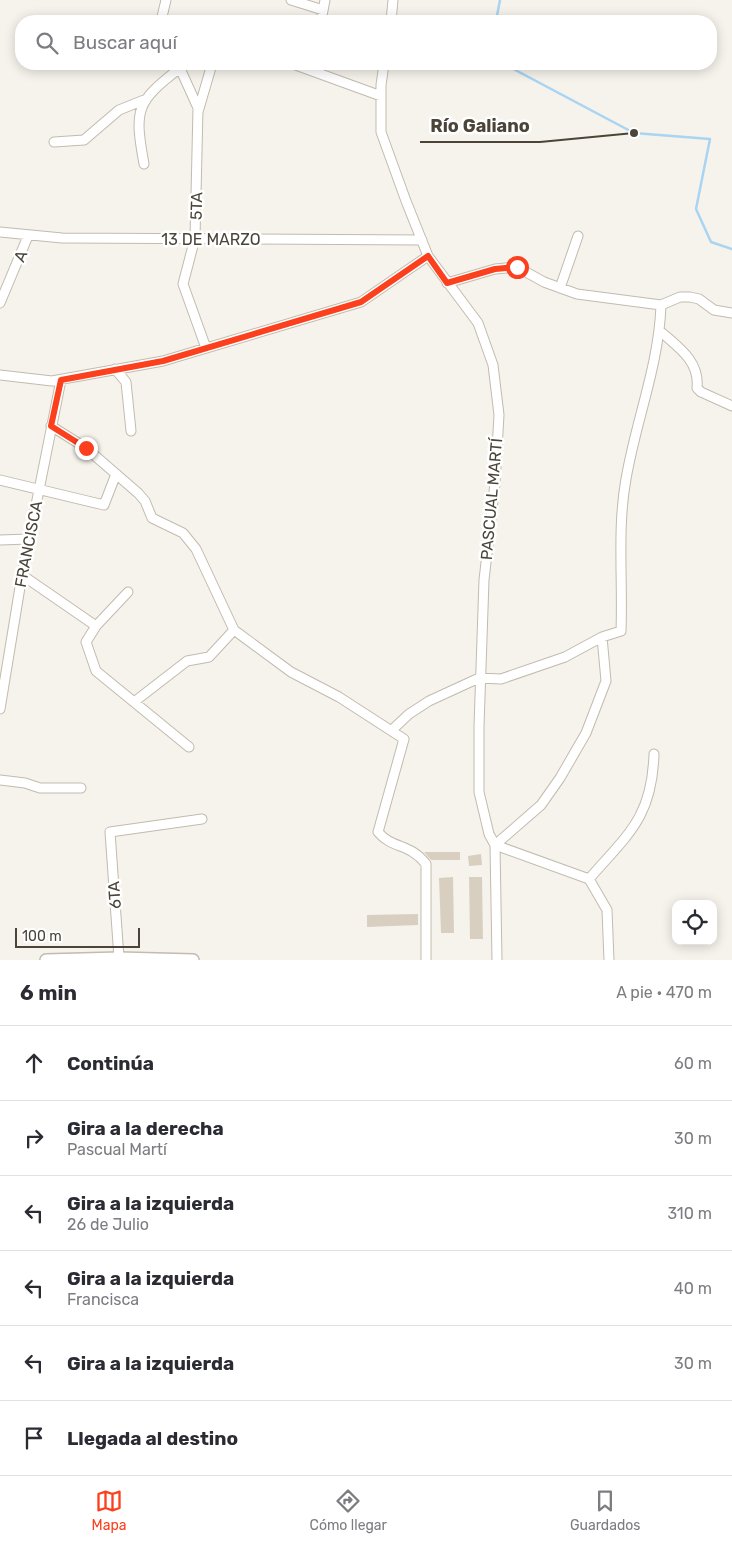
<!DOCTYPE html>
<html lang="es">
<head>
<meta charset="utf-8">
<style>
  :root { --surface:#fff; --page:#f2f2f3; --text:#2b2b33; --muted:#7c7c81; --line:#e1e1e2; --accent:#fc3f1d }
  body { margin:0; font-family:Rubik,sans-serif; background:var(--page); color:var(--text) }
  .controls { position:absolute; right:15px; bottom:15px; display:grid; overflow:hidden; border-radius:10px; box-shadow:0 2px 12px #0003 }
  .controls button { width:45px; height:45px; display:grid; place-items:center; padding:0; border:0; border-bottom:1px solid var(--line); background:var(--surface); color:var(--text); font:25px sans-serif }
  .scale { position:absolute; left:15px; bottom:12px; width:125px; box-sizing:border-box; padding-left:5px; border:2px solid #4b4439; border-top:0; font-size:14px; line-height:18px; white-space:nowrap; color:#4b4439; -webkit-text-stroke:4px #fff; paint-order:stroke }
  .stop { position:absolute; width:15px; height:15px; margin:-11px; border:4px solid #fc3f1d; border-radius:50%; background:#fff }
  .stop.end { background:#fc3f1d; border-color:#fff; box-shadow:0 1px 5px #0008 }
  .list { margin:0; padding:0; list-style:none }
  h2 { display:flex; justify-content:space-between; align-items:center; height:65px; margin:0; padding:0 20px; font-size:21px }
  h2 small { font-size:16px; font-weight:400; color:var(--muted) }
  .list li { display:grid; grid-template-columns:32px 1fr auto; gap:15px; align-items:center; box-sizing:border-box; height:75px; padding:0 20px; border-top:1px solid var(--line) }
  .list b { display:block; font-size:19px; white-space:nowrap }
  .list p { margin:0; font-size:16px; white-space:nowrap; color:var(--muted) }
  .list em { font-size:16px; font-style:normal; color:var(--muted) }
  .icon { flex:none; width:28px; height:28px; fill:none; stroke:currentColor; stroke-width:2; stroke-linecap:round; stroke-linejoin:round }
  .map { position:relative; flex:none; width:732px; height:960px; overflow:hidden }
  .search { position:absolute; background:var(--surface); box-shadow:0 2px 12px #0003; left:15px; right:15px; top:15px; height:55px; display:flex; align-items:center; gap:12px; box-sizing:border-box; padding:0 18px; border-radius:20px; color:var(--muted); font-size:19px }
  .sheet { height:515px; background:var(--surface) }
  nav { display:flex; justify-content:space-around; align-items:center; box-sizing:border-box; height:70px; border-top:1px solid var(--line); background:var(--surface); font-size:14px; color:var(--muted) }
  nav a { display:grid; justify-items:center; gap:2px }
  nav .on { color:var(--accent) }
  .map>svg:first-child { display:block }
</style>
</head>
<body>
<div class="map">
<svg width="732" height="960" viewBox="0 0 732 960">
  <rect width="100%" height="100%" fill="#f6f3ec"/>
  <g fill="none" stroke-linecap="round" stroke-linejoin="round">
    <path stroke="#a9d4f2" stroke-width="2.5" d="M 496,21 L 500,0
      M 504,64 L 634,133 L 710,139 L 696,209 L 711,242 L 732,249"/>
  </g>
  <path fill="#d8cfc1" d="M 424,852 L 460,852 L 460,860 L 431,860 Z
    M 481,854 L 482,865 L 469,866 L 468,856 Z
    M 453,877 L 454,933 L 441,933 L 439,878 Z
    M 469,877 L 482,877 L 483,939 L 470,939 Z
    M 418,914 L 418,925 L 367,927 L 367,915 Z"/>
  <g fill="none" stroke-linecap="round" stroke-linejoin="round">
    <defs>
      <path id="minor" d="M 291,0 L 323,10
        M 161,21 L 166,0
        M 321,21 L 325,0
        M 391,21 L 393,0
        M 178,64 L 198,108 L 195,238 L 183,284 L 206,348
        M 293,64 L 381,96
        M 384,64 L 381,85 L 381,132 L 406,201 L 428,256 L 478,323 L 493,365 L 499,415 L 495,483 L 484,580 L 479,726 L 479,792 L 489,834 L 495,845 L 497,960
        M 198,112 L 212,64
        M 54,142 L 84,140 L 119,110 L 144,100
        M 144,164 C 134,109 136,102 180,68
        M 0,232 L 62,238 L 422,240
        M 447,283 L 495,269 L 517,267 L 544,282 L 577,294 L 661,305 L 680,297 L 690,297 L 699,299 L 714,310 L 732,313
        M 560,288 L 578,236
        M 0,303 L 28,236
        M 660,331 C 678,347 700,361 697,388 L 701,392 L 732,406
        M 115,369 L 126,382 L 131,431
        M 0,375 L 52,381 L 163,361 L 361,302 L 428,256
        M 51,426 L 86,448 L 138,493 L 145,501 L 152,518 L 183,533 L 196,549 L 234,630 L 291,672 L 339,697 L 404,739 L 378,832 C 392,849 410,843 426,864 L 426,960
        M 0,480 L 104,505 L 116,474
        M 0,540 L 29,539
        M 22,575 L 96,626
        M 128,592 L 96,626 L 86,642 L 96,671 L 189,747
        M 602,637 L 606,681 L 586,733 L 560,778 L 541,805 L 495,845 L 589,879 L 607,910 L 609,960
        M 134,702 L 187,661 L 209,657 L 234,630
        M 0,709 L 22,575 L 61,380
        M 393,729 L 409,714 L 429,701 L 479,678 L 501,679 L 565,657 L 602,637 L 621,631 C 623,581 617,528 626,479 C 636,420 659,365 661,305
        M 0,780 L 25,783 L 40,788 L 81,788
        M 589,879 C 628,834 652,818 654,754
        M 119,958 L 110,832 L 202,819"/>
      <path id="tertiary" d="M 46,960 L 119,958 L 193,960"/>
    </defs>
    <use href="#minor" stroke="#c2bbae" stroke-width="11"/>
    <use href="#tertiary" stroke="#c2bbae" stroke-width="14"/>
    <use href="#minor" stroke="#fff" stroke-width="9"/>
    <use href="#tertiary" stroke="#fff" stroke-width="11"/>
  </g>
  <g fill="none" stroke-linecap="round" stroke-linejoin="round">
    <path stroke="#fc3f1d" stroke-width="6" d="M 86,448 L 51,426 L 61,380 L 163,361 L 361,302 L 428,256 L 447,283 L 495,269 L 517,267"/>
  </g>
  <g text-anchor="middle" stroke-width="5" stroke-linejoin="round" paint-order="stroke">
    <g font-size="16" fill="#4b4439" stroke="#fff">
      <text transform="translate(196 206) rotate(-88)" y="6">5TA</text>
      <text x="211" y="245">13 DE MARZO</text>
      <text transform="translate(20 256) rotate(-67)" y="6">A</text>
      <text transform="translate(491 499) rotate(-85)" y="6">PASCUAL MARTÍ</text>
      <text transform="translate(28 544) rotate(-79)" y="6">FRANCISCA</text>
      <text transform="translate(114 895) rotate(-94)" y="6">6TA</text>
    </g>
  </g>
  <path fill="none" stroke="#4b4439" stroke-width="2" d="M634 133L540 142H420"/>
  <circle fill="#4b4439" stroke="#fff" stroke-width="2" cx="634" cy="133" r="5"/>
  <g font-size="18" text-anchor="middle" font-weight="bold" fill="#4b4439" stroke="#fff" stroke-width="5" stroke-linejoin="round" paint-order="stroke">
    <text x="480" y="132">Río Galiano</text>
  </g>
</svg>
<div class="controls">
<button><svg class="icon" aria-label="locate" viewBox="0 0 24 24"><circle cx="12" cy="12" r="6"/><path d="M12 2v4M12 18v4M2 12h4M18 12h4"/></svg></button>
</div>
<div class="scale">100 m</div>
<div class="stop" style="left:517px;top:267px"></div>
<div class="stop end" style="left:86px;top:448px"></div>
<div class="search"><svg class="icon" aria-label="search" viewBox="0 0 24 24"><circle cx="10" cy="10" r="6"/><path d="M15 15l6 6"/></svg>Buscar aquí</div>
</div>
<section class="sheet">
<h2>6 min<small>A pie · 470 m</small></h2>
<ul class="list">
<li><svg class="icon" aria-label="ahead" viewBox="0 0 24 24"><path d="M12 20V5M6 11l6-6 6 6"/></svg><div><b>Continúa</b></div><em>60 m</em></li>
<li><svg class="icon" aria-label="right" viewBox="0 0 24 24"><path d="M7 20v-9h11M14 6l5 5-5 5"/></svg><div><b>Gira a la derecha</b><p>Pascual Martí</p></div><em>30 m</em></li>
<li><svg class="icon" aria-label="left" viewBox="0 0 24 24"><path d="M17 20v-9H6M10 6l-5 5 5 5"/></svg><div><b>Gira a la izquierda</b><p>26 de Julio</p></div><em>310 m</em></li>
<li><svg class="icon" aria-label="left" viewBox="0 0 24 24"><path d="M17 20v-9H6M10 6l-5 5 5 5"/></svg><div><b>Gira a la izquierda</b><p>Francisca</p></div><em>40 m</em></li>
<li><svg class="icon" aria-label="left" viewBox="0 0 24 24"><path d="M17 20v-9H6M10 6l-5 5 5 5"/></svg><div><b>Gira a la izquierda</b></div><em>30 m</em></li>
<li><svg class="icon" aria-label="arrive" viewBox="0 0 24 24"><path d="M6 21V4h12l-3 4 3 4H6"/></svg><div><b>Llegada al destino</b></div></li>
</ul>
</section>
<nav>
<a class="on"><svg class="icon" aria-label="map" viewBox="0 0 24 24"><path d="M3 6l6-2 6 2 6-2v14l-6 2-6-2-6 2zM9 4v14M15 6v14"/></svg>Mapa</a>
<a><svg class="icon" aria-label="directions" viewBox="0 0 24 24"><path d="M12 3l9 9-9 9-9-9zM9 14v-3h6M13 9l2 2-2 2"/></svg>Cómo llegar</a>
<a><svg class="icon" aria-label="saved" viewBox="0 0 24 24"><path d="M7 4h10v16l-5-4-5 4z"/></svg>Guardados</a>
</nav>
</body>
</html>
